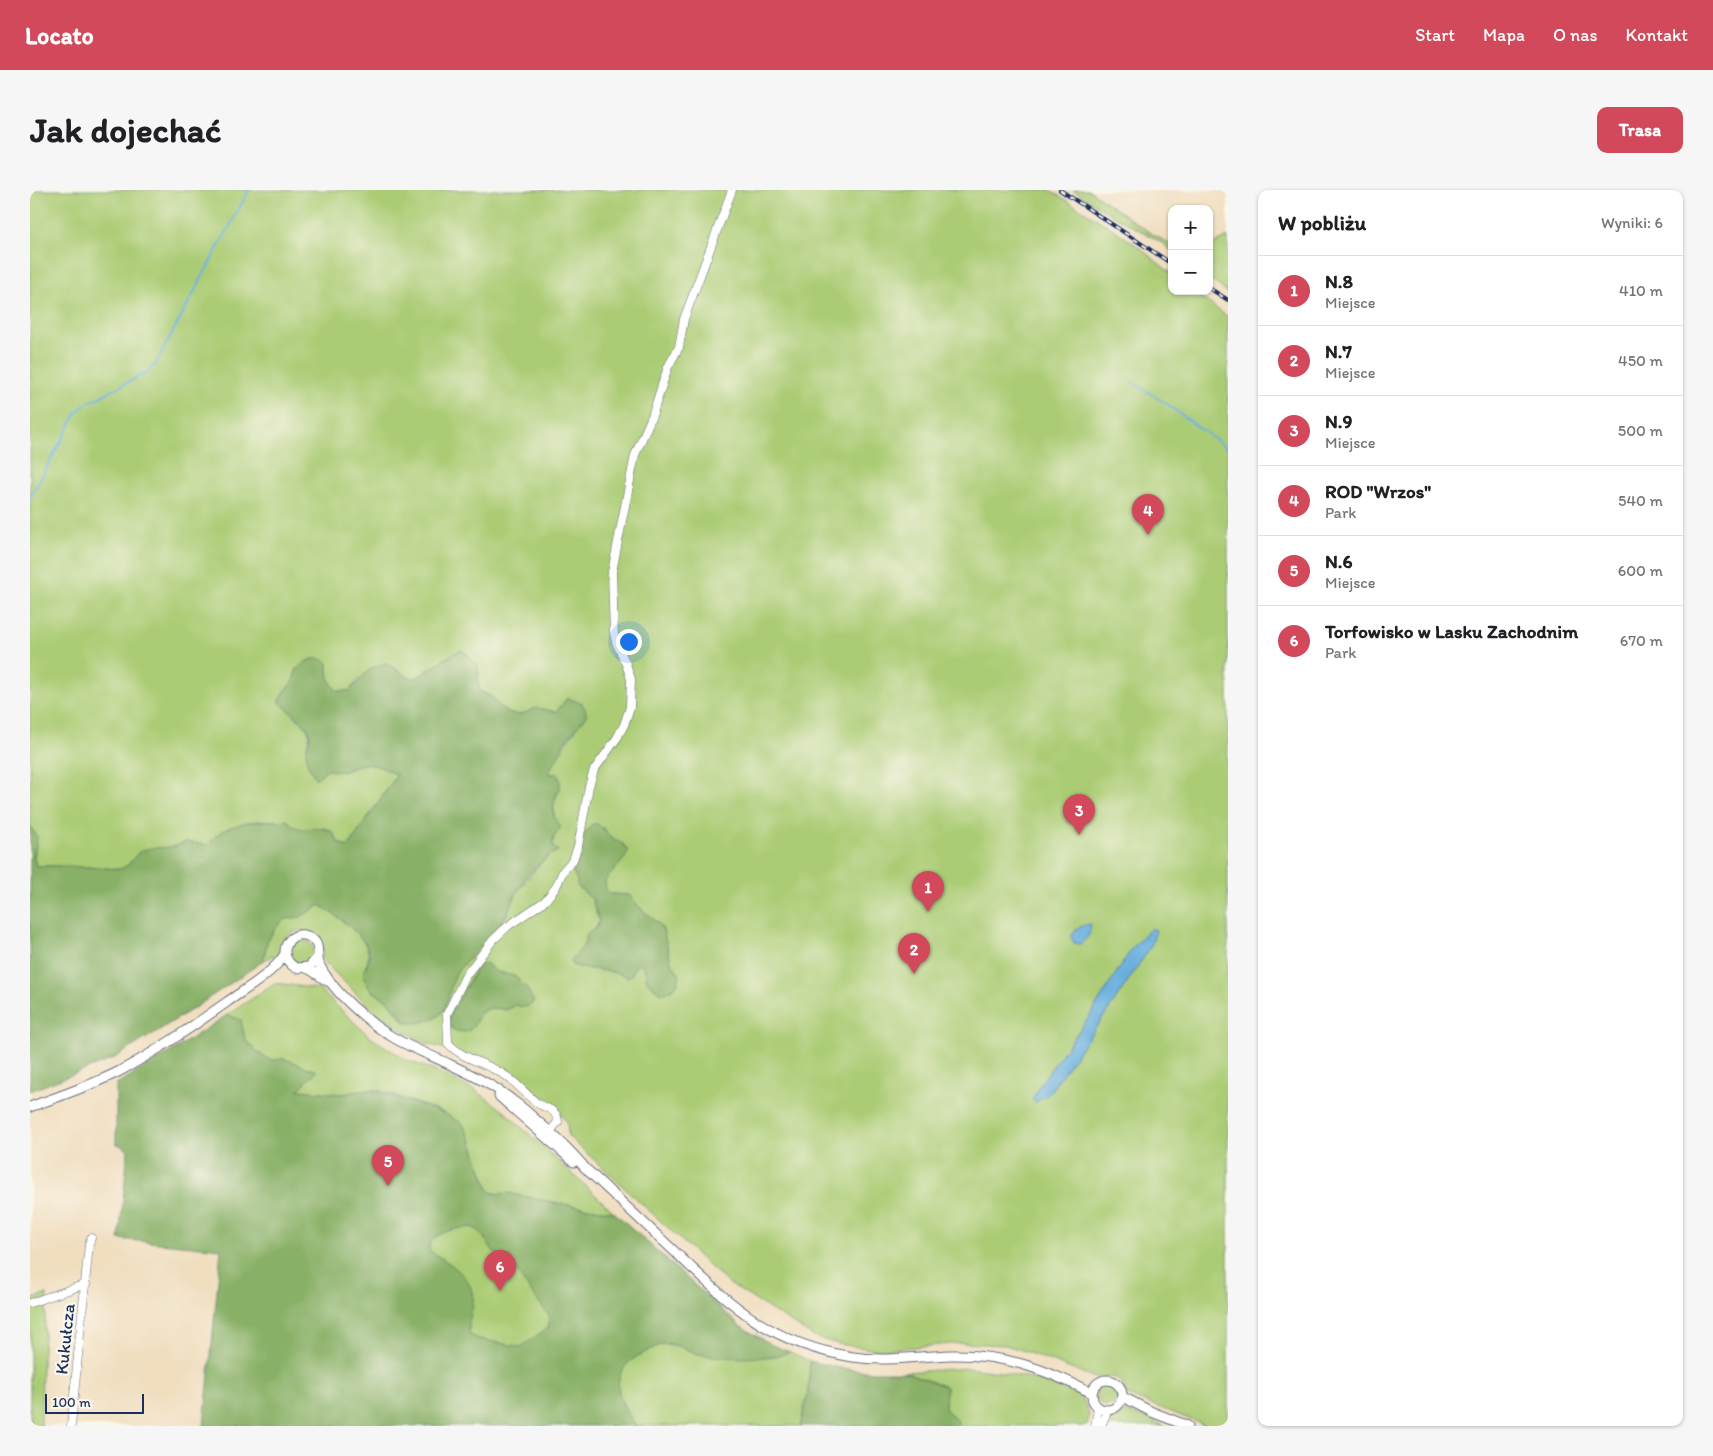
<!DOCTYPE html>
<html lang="pl">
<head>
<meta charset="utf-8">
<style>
  :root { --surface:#fff; --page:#f6f6f6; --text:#202124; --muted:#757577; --line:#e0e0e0; --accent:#d1495b }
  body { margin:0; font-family:Itim,sans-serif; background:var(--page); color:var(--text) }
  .controls { position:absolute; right:15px; top:15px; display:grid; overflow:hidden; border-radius:10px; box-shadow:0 1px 4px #0004 }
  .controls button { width:45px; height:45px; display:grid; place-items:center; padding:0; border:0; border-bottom:1px solid var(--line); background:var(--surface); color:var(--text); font:25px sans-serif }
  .scale { position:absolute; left:15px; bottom:12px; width:99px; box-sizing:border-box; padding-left:5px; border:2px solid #1b2f5e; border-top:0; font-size:14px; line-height:18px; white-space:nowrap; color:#1b2f5e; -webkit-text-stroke:4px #fbf7ec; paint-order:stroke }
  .you { position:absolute; left:598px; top:451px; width:18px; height:18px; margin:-12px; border:4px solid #fff; border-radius:50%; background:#1a73e8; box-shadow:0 0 0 8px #1a73e833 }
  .badge { display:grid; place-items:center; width:32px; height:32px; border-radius:50%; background:var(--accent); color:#fff; font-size:16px; font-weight:700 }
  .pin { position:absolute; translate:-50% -41px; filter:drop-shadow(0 1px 2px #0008) }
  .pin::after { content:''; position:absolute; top:26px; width:18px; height:15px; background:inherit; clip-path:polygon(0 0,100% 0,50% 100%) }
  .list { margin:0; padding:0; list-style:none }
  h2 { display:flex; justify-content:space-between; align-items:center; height:65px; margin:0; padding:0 20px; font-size:21px }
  h2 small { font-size:16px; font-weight:400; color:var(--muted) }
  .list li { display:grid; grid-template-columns:32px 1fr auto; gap:15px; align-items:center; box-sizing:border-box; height:70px; padding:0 20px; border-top:1px solid var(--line) }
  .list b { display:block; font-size:19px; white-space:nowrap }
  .list p { margin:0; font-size:16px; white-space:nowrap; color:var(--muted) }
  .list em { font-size:16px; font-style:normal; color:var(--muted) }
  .map { position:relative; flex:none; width:1198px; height:1236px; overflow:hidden; border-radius:10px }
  header { display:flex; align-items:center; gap:30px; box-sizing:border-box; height:70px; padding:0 25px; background:var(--accent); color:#fff }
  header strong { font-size:24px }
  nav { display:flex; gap:28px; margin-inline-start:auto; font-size:18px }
  .intro { display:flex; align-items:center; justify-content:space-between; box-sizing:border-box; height:120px; padding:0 30px }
  h1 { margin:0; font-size:35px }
  .button { padding:12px 22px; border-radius:10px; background:var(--accent); color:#fff; font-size:18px; font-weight:700 }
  main { display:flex; gap:30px; padding:0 30px }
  aside { flex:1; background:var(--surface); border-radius:10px; box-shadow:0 1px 4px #0004 }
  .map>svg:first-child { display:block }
</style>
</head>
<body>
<header>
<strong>Locato</strong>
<nav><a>Start</a><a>Mapa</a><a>O nas</a><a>Kontakt</a></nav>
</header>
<div class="intro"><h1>Jak dojechać</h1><a class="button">Trasa</a></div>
<main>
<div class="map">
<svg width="1198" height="1236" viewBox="0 0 1198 1236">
  <rect width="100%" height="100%" fill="#fbf7ec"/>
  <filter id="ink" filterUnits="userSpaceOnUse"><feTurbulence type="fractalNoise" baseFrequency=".02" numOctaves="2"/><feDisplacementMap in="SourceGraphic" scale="10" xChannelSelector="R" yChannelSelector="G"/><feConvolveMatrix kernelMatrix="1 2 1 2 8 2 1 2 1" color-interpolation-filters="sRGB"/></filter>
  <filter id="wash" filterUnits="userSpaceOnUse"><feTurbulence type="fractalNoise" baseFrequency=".0096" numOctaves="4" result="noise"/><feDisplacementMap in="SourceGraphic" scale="20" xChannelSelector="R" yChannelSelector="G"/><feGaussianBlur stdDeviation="1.12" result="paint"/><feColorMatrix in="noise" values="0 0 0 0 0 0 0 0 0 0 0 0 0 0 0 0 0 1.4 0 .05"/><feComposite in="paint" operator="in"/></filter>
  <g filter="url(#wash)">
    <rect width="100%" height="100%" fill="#f0debf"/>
    <path fill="#abcc75" stroke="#637e6a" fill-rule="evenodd" d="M 0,0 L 1020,0 L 1083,39 L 1105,54 L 1142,84 L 1142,101 L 1162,101 L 1198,127 L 1198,1236 L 1177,1236 L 1097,1205 L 1091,1192 L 1083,1187 L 1065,1188 L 992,1160 L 975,1155 L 933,1153 L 848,1160 L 808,1154 L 784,1147 L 698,1093 L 538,946 L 537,932 L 522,915 L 461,873 L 398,854 L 363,835 L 345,822 L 296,774 L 294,775 C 290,764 295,758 287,746 C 277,740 262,738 254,750 C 250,756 250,763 247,769 L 243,765 L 233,771 L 237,752 L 245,739 L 255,729 L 270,727 L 291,715 C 307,726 351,754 335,777 L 342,801 L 357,810 L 375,832 L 381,833 L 391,832 L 407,826 L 414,820 L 423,788 L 430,778 L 445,763 L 475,728 L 488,701 L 510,674 L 521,664 L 527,630 L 524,627 L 524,611 L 530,599 L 519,581 C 526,566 535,552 546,540 L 530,516 L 526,522 L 507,518 L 489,525 L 478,523 L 469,516 L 462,507 L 451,502 L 448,495 L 449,482 L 437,463 L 422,464 L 386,489 L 377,487 L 364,477 L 329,489 L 319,501 L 307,501 C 299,493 297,483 298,473 L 267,479 L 262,493 L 253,504 L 265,527 L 274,533 L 280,545 L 276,560 L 286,589 C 302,574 299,583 315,581 C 320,580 324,576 329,575 C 344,572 355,579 367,585 L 318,657 L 309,653 L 302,641 L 295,638 L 272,640 L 245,631 L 237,630 L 217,632 L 190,642 L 178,656 L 157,652 L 143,657 L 109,662 L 98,675 L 90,679 L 38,676 L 6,676 L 4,669 L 7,647 L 0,636 ZM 573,637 L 578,644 L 587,651 L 590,673 L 583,680 L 575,691 L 576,700 L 581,704 L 599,705 L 609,717 L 628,733 L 633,740 L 641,772 L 647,781 L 647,795 L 641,800 L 630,802 C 617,794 618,790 614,776 L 608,774 L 598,787 C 581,779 561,781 542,775 L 553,757 L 557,744 L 567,737 L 569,731 L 562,709 L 548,697 L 546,687 ZM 1121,738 L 1121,756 L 1084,812 L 1018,904 L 1010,894 L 1059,827 L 1102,758 ZM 457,774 L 466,782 L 474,783 L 486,815 L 476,820 C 453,814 451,822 440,840 L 429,841 L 423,840 L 420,836 L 422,819 L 428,812 L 444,782 Z
      M 1043,0 L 1059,0 L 1119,42 L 1142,55 L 1142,62 L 1134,54 L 1072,19 Z
      M 1198,47 L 1198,104 L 1188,95 L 1179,90 L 1179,54 L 1186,53 Z
      M260 762a12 12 0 1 1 24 0a12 12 0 1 1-24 0Z
      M 246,793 L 289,799 L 340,847 L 377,870 L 408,882 L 448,902 L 474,921 L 584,1022 C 549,1017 515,1011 481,1004 C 473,1002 466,1006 459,1000 L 441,950 L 433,934 L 410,921 L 348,900 L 336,900 L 313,904 L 267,900 L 278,890 L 255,869 C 251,869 246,870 243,870 C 233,869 218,857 215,848 C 210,835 214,829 197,825 Z
      M 442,1037 L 449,1041 L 470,1066 L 483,1076 L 489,1076 L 519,1126 L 520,1130 L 519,1137 L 497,1160 L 441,1150 L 397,1063 L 395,1052 L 421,1038 Z
      M 17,1104 L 12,1175 L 11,1236 L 0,1236 L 0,1110 Z
      M 632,1154 L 645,1155 L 668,1164 L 744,1166 L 760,1162 L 780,1171 L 778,1203 L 770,1236 L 606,1236 C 593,1217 576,1188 600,1170 C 609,1163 621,1159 632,1154 Z
      M 938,1178 L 970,1182 L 1009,1190 L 1051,1206 L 1059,1223 L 1057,1236 L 927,1236 L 928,1231 L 915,1219 L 916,1197 L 875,1182 Z
      M1066 1205a11 11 0 1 1 22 0a11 11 0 1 1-22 0Z
      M 1093,1222 L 1119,1229 L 1135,1236 L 1077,1236 L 1082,1227 Z"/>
    <path fill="#88b066" stroke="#527062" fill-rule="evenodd" d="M 431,460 C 439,464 441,471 448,475 L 448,495 L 451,502 L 462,507 L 469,516 L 478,523 L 489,525 L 507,518 L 526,522 L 537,508 L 552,513 L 556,521 L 556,527 L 534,552 L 532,560 L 519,581 L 520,585 L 527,583 L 530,590 L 530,599 L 526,605 L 523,618 L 524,627 L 531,637 L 523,649 L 523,656 L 528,661 C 511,668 495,688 486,704 C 482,712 479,721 474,728 C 466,740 455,752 445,763 C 440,769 434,773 429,779 C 420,791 419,819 407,827 C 403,829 397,830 393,832 C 374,837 373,828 363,816 C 350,801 339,806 333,784 C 335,777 341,770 339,762 C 335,745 304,724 290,715 L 270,727 L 255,729 L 245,739 L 237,752 L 233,771 L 166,817 L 83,869 L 0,901 L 0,636 L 7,647 L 4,668 L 6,676 L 38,676 L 90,679 L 98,675 L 109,662 L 120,658 L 143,657 L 156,652 L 178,655 C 182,651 186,644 192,641 C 212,630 234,632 257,630 C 272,646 281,634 298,640 C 304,642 304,647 308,652 C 310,655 315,656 318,657 L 367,585 C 355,579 343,572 329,575 C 324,576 319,580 314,581 C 298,583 301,574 286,589 C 279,578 274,570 277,557 C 278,553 280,548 280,545 C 279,533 257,521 249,511 C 253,505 257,500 261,494 C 264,490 264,484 267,480 C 274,470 289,464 298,473 C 297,483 299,493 307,501 L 319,501 C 336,487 331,480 356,473 L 377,487 L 386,488 L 422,464 Z
      M 563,634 L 568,634 L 583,649 L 593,654 L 598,661 L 595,668 L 575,691 L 576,700 L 581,704 L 599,705 L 609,717 L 628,733 L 633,740 L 641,772 L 650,785 L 647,795 L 636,803 L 630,802 L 617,792 L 614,776 L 608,774 L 604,778 L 602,785 L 598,787 C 581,779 561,781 542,775 L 541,772 L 542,768 L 553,757 L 557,744 L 567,737 L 569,731 L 562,709 L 548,697 L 546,688 L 543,682 L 555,643 Z
      M 451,773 L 457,774 L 466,782 L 485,786 L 496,797 L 504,812 C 498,818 493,818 486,815 L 476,820 C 440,811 452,839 435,842 C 431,842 427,841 423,840 C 420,836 419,830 420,825 C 421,819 425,816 428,811 C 436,798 442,785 451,773 Z
      M 197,825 L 211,830 L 215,849 L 220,855 L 233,866 L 241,870 L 255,869 L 287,881 L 268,900 L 313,904 L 336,900 L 344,900 L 414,923 L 433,934 L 441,950 L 459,1000 L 462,1003 L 468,1004 L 478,1003 L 525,1013 L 584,1022 L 710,1136 L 742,1155 L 760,1162 C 739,1170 691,1169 669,1164 C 658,1161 645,1152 633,1154 C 626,1156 618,1161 612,1164 C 576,1181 587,1210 606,1236 L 174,1236 L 191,1059 L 89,1049 L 98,960 L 86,953 L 86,894 L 136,865 ZM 442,1037 L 449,1041 L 464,1062 L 478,1071 L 487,1080 L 493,1091 L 519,1126 L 519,1137 L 491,1157 L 449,1149 L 440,1145 C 437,1133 442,1124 443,1113 C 445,1087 419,1073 400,1061 L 399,1057 C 403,1041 428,1038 442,1037 Z
      M 780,1171 L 810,1178 L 844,1182 L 875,1182 L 916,1197 L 915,1219 L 928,1231 L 927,1236 L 770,1236 L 778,1203 Z"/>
    <path fill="#68afde" stroke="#426f9e" d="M 1061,734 C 1059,745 1061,746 1050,754 L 1044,753 L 1041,747 C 1046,738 1051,735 1061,734 Z
      M 1121,738 L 1126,740 L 1121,756 L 1084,812 L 1018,904 L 1005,913 L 1003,909 L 1010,894 L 1059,827 L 1102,758 Z"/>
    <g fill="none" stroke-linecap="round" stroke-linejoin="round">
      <path stroke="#68afde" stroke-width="2" d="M 1102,192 L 1134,212 L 1198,259
        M 0,308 L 47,222 L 56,214 L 117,182 L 125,175 L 219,0"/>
    </g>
  </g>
  <g filter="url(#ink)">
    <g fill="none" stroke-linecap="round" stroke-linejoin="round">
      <defs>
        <path id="minor" d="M 516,946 L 528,932 C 527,918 515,919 507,913 C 494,903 485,890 471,883 C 454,872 432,869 418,853 L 417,824 L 436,785 L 463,750 L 478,736 L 515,711 L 526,697 L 533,681 L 543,670 L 548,656 L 559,596 L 564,580 L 587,548 L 594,535 L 600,517 L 601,489 L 596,474 L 586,452 L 584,444 L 582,382 L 605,265 L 622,226 L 638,177 L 649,157 L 654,129 L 702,0
          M 0,1113 L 56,1094
          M 41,1236 L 59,1054 L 61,1048
          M 1065,1236 L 1068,1218
          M 1071,1236 L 1078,1220"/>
        <path id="major" d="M 287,768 L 279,777 L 266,778 C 242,764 262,735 281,748 C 292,755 285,766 290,776 C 300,795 318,813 335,827 C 363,852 388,859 421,875 C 443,885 467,897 486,913 C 497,921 507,931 518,940 C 531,952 544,964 555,978 C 585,1006 614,1033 644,1061 C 702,1116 740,1154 823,1167 C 856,1172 888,1166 921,1165 C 974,1164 1015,1179 1062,1203
          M 276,778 L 281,780 L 297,791
          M 469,906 L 544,972
          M 0,917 C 30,906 60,896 88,882 C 126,862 163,836 197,812 C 217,798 242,784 255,764
          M1062 1205a15 15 0 1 1 30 0a15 15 0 1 1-30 0Z
          M 1093,1207 L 1122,1222 L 1158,1236"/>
      </defs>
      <use href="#minor" stroke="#666c80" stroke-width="9"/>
      <use href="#major" stroke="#666c80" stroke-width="11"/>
      <use href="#minor" stroke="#fff" stroke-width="8"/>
      <use href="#major" stroke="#fff" stroke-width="9"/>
      <defs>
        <path id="rail" d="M 1030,0 L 1142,74
          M 1179,98 L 1198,110"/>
      </defs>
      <use href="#rail" stroke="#1b2f5e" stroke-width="4"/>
      <use href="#rail" stroke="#fbf7ec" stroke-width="2" stroke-dasharray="5.5" stroke-linecap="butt"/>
    </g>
  </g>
  <g text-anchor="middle" stroke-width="4.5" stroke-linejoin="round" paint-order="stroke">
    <g font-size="18" fill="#1b2f5e" stroke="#fbf7ec">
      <text transform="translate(35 1149) rotate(-84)" y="6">Kukułcza</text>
    </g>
  </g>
</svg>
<div class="controls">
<button>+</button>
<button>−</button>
</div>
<div class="scale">100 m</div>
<div class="you"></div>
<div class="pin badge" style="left:898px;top:722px">1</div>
<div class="pin badge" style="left:884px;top:784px">2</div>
<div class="pin badge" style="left:1049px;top:645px">3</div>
<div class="pin badge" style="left:1118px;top:345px">4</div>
<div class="pin badge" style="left:358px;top:996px">5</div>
<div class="pin badge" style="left:470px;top:1101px">6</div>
</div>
<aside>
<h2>W pobliżu<small>Wyniki: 6</small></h2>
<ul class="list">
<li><span class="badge">1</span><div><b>N.8</b><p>Miejsce</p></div><em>410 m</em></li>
<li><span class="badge">2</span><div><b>N.7</b><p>Miejsce</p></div><em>450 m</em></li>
<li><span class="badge">3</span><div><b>N.9</b><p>Miejsce</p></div><em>500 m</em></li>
<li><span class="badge">4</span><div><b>ROD &quot;Wrzos&quot;</b><p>Park</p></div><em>540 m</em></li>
<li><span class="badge">5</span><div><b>N.6</b><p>Miejsce</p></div><em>600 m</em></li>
<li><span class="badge">6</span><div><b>Torfowisko w Lasku Zachodnim</b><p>Park</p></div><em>670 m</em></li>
</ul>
</aside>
</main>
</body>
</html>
